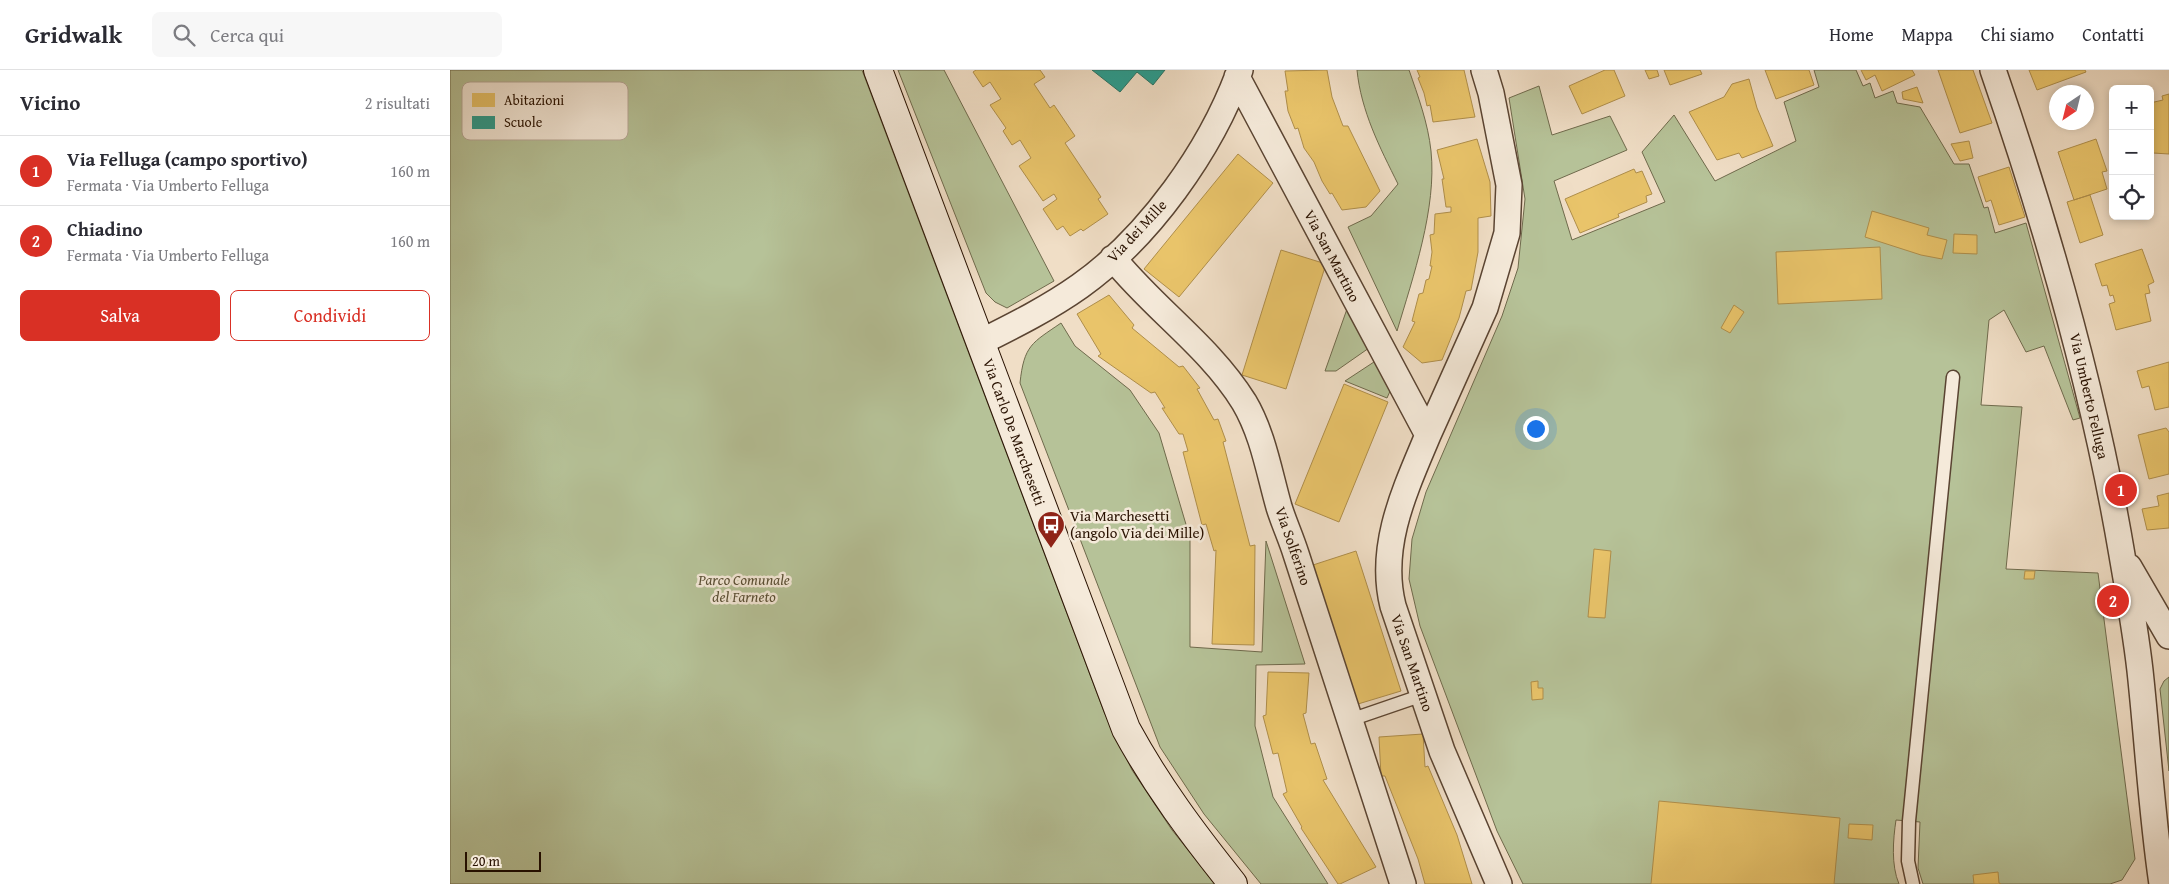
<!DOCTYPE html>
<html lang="it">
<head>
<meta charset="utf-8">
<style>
  :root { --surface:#fff; --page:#f7f7f7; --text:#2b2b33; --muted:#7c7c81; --line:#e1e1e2; --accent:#d93025 }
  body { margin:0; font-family:"Gentium Book Plus",serif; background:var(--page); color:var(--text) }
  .controls { position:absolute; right:15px; top:15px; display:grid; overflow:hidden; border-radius:8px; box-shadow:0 2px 8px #0003 }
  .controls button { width:45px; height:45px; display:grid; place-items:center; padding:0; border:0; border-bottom:1px solid var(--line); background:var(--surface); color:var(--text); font:25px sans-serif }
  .compass { position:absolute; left:1599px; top:15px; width:45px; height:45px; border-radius:50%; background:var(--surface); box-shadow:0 2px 8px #0003; rotate:215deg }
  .scale { position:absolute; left:15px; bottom:12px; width:76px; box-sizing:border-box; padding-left:5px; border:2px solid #281100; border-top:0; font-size:14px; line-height:18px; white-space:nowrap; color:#281100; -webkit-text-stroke:4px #f5eada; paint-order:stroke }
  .you { position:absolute; left:1085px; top:358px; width:18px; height:18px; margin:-12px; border:4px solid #fff; border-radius:50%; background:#1a73e8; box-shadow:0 0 0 8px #1a73e833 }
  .badge { display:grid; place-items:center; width:32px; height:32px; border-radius:50%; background:var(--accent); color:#fff; font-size:16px; font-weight:700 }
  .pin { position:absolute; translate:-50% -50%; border:2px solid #fff; box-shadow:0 1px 5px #0006 }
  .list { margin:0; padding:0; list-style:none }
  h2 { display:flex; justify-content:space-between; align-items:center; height:65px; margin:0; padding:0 20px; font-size:21px }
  h2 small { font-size:16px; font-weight:400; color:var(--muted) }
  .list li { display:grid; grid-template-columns:32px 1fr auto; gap:15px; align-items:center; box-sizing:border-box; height:70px; padding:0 20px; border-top:1px solid var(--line) }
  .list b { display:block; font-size:19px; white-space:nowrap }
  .list p { margin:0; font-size:16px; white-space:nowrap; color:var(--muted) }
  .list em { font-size:16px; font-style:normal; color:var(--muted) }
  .actions { display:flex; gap:10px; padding:15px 20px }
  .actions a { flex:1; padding:11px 0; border:1px solid var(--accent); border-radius:8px; text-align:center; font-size:18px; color:var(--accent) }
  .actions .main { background:var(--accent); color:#fff }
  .icon { flex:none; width:28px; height:28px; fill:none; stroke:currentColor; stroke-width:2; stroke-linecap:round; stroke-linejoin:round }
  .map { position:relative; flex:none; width:1719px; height:814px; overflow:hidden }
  header { display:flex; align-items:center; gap:30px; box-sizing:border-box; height:70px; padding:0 25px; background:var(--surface); border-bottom:1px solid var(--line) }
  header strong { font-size:24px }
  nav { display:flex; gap:28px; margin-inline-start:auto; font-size:18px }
  .search { width:350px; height:45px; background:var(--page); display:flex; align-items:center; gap:12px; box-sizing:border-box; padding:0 18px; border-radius:8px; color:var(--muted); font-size:19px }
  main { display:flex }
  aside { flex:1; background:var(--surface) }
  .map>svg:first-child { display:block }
</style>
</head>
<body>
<header>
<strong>Gridwalk</strong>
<div class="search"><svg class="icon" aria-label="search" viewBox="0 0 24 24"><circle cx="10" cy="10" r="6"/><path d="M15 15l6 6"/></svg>Cerca qui</div>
<nav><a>Home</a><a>Mappa</a><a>Chi siamo</a><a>Contatti</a></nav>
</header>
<main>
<aside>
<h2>Vicino<small>2 risultati</small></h2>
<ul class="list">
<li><span class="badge">1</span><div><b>Via Felluga (campo sportivo)</b><p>Fermata · Via Umberto Felluga</p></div><em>160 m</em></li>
<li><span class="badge">2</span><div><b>Chiadino</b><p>Fermata · Via Umberto Felluga</p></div><em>160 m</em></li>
</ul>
<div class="actions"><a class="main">Salva</a><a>Condividi</a></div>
</aside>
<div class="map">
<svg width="1719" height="814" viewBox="0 0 1719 814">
  <rect width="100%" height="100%" fill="#f0dec6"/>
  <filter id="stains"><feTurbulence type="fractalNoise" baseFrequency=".004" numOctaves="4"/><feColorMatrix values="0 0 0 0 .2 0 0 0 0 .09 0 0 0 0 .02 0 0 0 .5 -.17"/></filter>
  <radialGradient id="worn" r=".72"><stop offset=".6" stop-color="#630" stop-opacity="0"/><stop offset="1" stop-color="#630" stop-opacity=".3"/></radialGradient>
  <path fill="#b6c298" stroke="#6f6a4c" d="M 0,0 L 412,0 L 654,642 L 682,700 L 722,760 L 765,814 L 0,814 Z
    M 448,0 L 494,0 L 604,211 L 557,238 L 545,232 L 536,223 Z
    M 907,0 L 959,0 C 968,26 978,53 981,81 C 987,138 963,207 947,261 L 898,157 L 921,146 L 948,114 C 930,78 911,41 907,0 Z
    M 1364,0 L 1406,0 L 1413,16 L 1420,13 L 1425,28 L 1443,21 L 1447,33 L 1470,37 L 1504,94 L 1519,94 L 1534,138 L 1538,137 L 1545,163 L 1576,153 L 1630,348 L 1623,350 L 1594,276 L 1576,282 L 1554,240 L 1539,250 L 1531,335 L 1572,337 L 1556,499 L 1648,503 L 1685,789 L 1672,810 L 1660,814 L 1473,814 L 1468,798 L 1470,752 L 1446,750 C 1443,770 1441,795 1449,814 L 1073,814 L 1047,761 L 970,556 L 959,509 L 962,469 L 976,422 L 1052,246 L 1068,198 L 1075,129 L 1059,28 L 1089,16 L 1102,65 L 1160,46 L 1177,80 L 1104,111 L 1122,170 L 1215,132 L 1192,82 L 1224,45 L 1265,111 L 1346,71 L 1334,32 L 1369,17 Z
    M 897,239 L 919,278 L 886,301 L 875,301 Z
    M 611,253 L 625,276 L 680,320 L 709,363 L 740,468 L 740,577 L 812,582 L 816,471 L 855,594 L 806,595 L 805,656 L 823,727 L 878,814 L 811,814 L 754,744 L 710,677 L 570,313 C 574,275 582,273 611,253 Z
    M 927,290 L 941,319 L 937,328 L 895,311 Z
    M 1719,607 L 1719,701 L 1710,619 L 1714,611 Z"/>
  <path fill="#e9c46a" stroke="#af8e4a" d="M 526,0 L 590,0 L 595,7 L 584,14 L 600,38 L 604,35 L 625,66 L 615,73 L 651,127 L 648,129 L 658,144 L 633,161 L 631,159 L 620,166 L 613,156 L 607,160 L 593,139 L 607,129 L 604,124 L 593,131 L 569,96 L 581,88 L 570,70 L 562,75 L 553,61 L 556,58 L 540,35 L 551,29 L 540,12 L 533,17 L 523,2 Z
    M 877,0 L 882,27 L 893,56 L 898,56 L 930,121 L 916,137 L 892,140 L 882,123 L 880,124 L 872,111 L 864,92 L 854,78 L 848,58 L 845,59 L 838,41 L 835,21 L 838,21 L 835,1 Z
    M 967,0 L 1014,0 L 1025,47 L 983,52 L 980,35 L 977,36 L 974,23 L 968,8 L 970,7 Z
    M 1155,0 L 1164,0 L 1175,26 L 1132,44 L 1119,16 Z
    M 1195,0 L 1207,0 L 1209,6 L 1199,9 Z
    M 1214,0 L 1250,0 L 1252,4 L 1220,15 Z
    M 1315,0 L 1359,0 L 1364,15 L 1326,29 Z
    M 1411,0 L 1462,0 L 1465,5 L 1432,21 L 1425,5 L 1416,10 Z
    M 1488,0 L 1523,0 L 1542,53 L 1510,63 Z
    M 1579,0 L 1635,0 L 1636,2 L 1587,20 Z
    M 1299,9 L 1307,38 L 1323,76 L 1292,88 L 1289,83 L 1267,90 L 1239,42 L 1274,27 L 1282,14 Z
    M 1467,17 L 1473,33 L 1453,29 L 1452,22 Z
    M 1719,24 L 1719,84 L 1703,83 L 1700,76 L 1700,33 L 1713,30 L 1712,26 Z
    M 1027,69 L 1040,112 L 1041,146 L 1028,148 L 1028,182 L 1021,220 L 1016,221 L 1009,248 L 992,290 L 972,293 L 953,277 L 965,252 L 962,251 L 969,224 L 973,223 L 976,210 L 979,209 L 982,196 L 980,196 L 982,182 L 980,165 L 984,164 L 985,144 L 1001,142 L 1001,137 L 996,137 L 992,109 L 994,109 L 987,80 Z
    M 1646,69 L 1657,101 L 1652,102 L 1657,119 L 1624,130 L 1608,82 Z
    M 1519,71 L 1523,88 L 1510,91 L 1501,74 Z
    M 788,84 L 823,113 L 729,227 L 694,199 Z
    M 1559,97 L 1575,147 L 1549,155 L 1541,130 L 1536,132 L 1528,107 Z
    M 1184,99 L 1186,103 L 1192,101 L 1202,124 L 1196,126 L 1197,132 L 1168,144 L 1169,147 L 1130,163 L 1115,129 Z
    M 1640,125 L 1653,165 L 1630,173 L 1617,132 Z
    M 1422,141 L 1479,158 L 1477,165 L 1497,170 L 1492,189 L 1471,185 L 1415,167 Z
    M 1504,164 L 1527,165 L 1527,184 L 1503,183 Z
    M 1430,177 L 1432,229 L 1328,234 L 1326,182 Z
    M 1692,179 L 1704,212 L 1698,215 L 1700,223 L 1695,224 L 1701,251 L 1666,260 L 1659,234 L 1665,232 L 1663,225 L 1660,226 L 1657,215 L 1652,216 L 1645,194 Z
    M 831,180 L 876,194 L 836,319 L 792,305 Z
    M 659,225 L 684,255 L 682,258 L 729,297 L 733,296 L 750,318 L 747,319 L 764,350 L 768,349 L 776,371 L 773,372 L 800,476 L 805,475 L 804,575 L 762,574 L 766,480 L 764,481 L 756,454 L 752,455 L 733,382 L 738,381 L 733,364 L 729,364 L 712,338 L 715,338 L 705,322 L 701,323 L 648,286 L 651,284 L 627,244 Z
    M 1284,235 L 1294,242 L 1280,263 L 1271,258 Z
    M 1719,292 L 1719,337 L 1705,340 L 1699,316 L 1692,318 L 1687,301 Z
    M 894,314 L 938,332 L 889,452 L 845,434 Z
    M 1716,358 L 1719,362 L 1719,404 L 1699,409 L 1688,365 Z
    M 1719,423 L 1719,458 L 1697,460 L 1692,439 L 1709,436 L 1707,426 Z
    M 1144,479 L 1161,481 L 1155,548 L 1138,547 Z
    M 906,481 L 951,621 L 908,634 L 863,495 Z
    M 1575,501 L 1585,501 L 1584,509 L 1574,509 Z
    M 818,602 L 859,603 L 856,643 L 853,644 L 861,674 L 865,673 L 877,709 L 873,710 L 926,797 L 890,814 L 888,814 L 851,758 L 852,757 L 833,724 L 837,722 L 828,683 L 823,684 L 813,646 L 816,645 Z
    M 1088,611 L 1088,618 L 1093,618 L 1093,629 L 1082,630 L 1081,612 Z
    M 973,664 L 975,697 L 978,696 L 1007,765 L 1022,814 L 975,814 L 968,789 L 935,706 L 931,706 L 929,667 Z
    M 1209,731 L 1390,748 L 1384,814 L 1201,814 Z
    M 1399,754 L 1423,755 L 1422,770 L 1398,768 Z
    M 1548,802 L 1549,813 L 1551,814 L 1524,814 L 1523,805 Z"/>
  <path fill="#2a9d8f" stroke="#297364" d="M 642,0 L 715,0 L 703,15 L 687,2 L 670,22 Z"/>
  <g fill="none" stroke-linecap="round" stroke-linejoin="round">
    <defs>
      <path id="service" d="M 900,650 L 973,625
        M 1463,814 L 1458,791 L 1459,751 L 1503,307"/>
      <path id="minor" d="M 1543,0 C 1598,159 1644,319 1672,485 C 1679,526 1687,568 1691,610 C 1698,678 1702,746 1712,814
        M 787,7 L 978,365 C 955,420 928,476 943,536 L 992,681 L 1049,814
        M 663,188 C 704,239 759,276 794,332 C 813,364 819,402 829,437 C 834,453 841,468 846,484 L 953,814
        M 531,272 C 565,255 599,238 630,216 C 699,167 761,80 790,0
        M 978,365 L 1035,238 L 1057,163 L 1059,115 L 1041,23 L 1034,0
        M 1679,497 L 1719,566"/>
      <path id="secondary" d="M 428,0 L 676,659 C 707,716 743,764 783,814"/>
    </defs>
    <use href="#service" stroke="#5a4432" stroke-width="15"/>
    <use href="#minor" stroke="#5a4432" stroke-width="28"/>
    <use href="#secondary" stroke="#281100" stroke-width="30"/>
    <use href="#service" stroke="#f5eada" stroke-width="12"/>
    <use href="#minor" stroke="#f5eada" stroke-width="25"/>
    <use href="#secondary" stroke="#f5eada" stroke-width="28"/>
  </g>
  <defs>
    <symbol id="bus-pin" viewBox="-11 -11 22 30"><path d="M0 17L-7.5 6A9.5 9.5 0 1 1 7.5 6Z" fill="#8f2418" stroke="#f5eada"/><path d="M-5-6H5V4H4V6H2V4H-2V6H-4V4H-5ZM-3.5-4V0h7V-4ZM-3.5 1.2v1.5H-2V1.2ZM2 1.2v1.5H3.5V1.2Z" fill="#fff"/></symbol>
  </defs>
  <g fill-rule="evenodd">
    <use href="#bus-pin" x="585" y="439" width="32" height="43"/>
  </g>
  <g text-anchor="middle" stroke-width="5" stroke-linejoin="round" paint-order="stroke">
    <g font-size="15" fill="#281100" stroke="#f5eada">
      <text transform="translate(687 161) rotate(-47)" y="5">Via dei Mille</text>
      <text transform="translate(882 186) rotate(62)" y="5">Via San Martino</text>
      <text transform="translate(1639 326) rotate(77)" y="5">Via Umberto Felluga</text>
      <text transform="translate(564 362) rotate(70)" y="5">Via Carlo De Marchesetti</text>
      <text transform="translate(843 476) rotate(71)" y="5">Via Solferino</text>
      <text transform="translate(962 593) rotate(71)" y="5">Via San Martino</text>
    </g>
    <g font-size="15" fill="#281100" stroke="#f5eada" text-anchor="start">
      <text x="620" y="451">Via Marchesetti<tspan x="620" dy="17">(angolo Via dei Mille)</tspan></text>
    </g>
    <g font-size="15" font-style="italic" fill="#5a4f35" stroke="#f5eada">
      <text x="294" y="515">Parco Comunale<tspan x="294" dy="17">del Farneto</tspan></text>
    </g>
  </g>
  <rect x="12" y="12" width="166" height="58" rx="8" fill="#f5eada" stroke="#b8a999" stroke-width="1"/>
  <rect x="22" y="23" width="23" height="14" fill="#e9c46a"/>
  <rect x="22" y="46" width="23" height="13" fill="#2a9d8f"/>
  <g font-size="14" fill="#281100">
    <text x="54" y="35">Abitazioni</text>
    <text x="54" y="57">Scuole</text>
  </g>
  <rect width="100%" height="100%" filter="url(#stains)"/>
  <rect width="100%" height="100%" fill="url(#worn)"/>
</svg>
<div class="controls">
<button>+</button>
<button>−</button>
<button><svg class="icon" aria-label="locate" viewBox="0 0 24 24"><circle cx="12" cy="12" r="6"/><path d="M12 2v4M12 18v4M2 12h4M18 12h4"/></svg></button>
</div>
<svg class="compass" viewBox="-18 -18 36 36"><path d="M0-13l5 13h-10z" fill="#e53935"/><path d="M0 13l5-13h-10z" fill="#7c7c81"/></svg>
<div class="scale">20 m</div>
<div class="you"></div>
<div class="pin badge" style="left:1671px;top:420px">1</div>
<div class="pin badge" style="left:1663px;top:531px">2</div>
</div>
</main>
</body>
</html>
